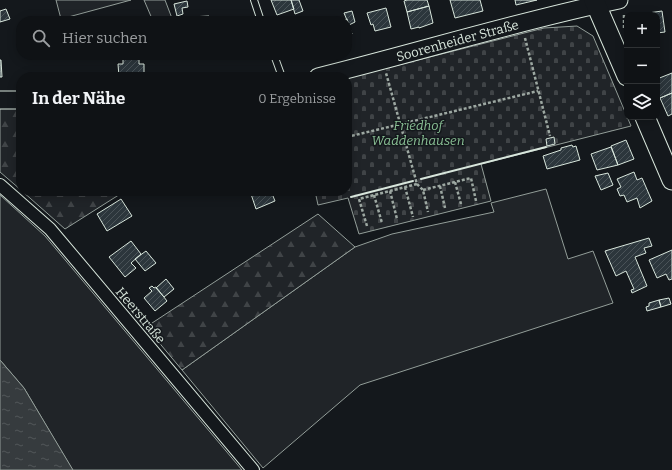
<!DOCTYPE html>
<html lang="de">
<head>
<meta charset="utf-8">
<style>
  :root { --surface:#0f1215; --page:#1d2022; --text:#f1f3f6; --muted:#9b9ea0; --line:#2f3234 }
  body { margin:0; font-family:Bitter,serif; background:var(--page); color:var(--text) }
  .controls { position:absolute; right:12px; top:12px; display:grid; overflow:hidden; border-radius:8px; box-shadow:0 2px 10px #0003 }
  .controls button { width:36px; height:36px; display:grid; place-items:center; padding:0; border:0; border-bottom:1px solid var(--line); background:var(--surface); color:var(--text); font:20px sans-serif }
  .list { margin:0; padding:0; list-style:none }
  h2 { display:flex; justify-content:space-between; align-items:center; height:52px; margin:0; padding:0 16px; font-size:17px }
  h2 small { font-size:13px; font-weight:400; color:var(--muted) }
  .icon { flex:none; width:22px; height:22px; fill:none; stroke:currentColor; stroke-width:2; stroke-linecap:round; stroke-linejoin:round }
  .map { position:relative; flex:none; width:672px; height:470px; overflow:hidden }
  .search { position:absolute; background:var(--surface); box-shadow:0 2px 10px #0003; left:16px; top:16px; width:336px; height:44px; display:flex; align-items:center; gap:10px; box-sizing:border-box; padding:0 14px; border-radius:16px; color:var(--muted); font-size:15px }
  .panel { position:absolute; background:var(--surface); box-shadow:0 2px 10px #0003; left:16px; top:72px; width:336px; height:124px; border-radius:16px }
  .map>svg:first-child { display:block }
</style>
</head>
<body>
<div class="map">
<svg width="672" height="470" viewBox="0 0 672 470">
  <defs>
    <pattern id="forest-firs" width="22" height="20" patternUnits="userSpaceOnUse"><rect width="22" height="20" fill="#202428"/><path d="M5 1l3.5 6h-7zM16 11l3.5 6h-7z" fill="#404447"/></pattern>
    <pattern id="cemetery-stones" width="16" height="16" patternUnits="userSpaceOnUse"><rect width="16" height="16" fill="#202428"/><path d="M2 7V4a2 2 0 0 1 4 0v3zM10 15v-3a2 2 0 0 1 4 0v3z" fill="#404447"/></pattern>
    <pattern id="water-ripples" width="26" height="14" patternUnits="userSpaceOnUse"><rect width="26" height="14" fill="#363b3e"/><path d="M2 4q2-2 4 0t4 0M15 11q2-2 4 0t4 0" fill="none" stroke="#525759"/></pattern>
    <pattern id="building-hatch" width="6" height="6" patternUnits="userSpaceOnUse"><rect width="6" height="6" fill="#2c363c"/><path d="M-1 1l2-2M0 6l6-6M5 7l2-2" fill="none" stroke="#4a5358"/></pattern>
  </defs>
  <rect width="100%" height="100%" fill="#14181c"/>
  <path fill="#202428" stroke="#939e99" d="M 56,0 L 131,0 L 61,19 Z
    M 144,0 L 165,0 L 173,21 L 153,21 Z
    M 546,189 L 568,259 L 593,251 L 613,303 L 360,385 L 263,468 L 182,370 L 355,247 L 392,234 L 494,212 L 491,203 Z
    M 0,195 L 45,236 L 242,470 L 73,470 L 72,469 L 24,388 L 0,360 Z"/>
  <path fill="url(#forest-firs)" stroke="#939e99" d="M 0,108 L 21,108 L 21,190 L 0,172 Z
    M 22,191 L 125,191 L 65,229 Z
    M 318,214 L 355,247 L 182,370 L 146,327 Z"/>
  <path fill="url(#cemetery-stones)" stroke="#939e99" d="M 577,26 L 593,36 L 631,126 L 481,164 L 491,201 L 359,234 L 348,198 L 318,205 L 315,191 L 347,191 L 347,78 L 544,28 Z"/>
  <path fill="url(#water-ripples)" stroke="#939e99" d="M 0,360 L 24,388 L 73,470 L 0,470 Z"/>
  <path fill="url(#building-hatch)" stroke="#d8e6dc" d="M 271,0 L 291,0 L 294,9 L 277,15 Z
    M 291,0 L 299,0 L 303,11 L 295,14 Z
    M 407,0 L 427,0 L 429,6 L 407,12 L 404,1 Z
    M 450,0 L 480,0 L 483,11 L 455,18 Z
    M 515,0 L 537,0 L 516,5 Z
    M 187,1 L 188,7 L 182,8 L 183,14 L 177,16 L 174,4 Z
    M 429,6 L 433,23 L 419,28 L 419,27 L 411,29 L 407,12 Z
    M 386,8 L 391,27 L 375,31 L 373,24 L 371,25 L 367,13 Z
    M 6,9 L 10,19 L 0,22 L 0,11 Z
    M 352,11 L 355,22 L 349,25 L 344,13 Z
    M 662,11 L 665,32 L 657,33 L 657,15 L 641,14 Z
    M 209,16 L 210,21 L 191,21 L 190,17 Z
    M 347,19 L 352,34 L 347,36 L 347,21 L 340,21 Z
    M 123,55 L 139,55 L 139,64 L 144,64 L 144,77 L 119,77 L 118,64 L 123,64 Z
    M 0,60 L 1,60 L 2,77 L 0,77 Z
    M 672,73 L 672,93 L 660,98 L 657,90 L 657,79 Z
    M 672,93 L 672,114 L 668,116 L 660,98 Z
    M 554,137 L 555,144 L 547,146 L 546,139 Z
    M 626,140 L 634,159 L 618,165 L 611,146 Z
    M 572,145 L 573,147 L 576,146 L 580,160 L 547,169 L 543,156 L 561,150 L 561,148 Z
    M 611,147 L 618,165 L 597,170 L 591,154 Z
    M 634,172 L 637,180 L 642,178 L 652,201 L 640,208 L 637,198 L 627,202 L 624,195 L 620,196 L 617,189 L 621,187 L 617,179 Z
    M 608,173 L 613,185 L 601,190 L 595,176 Z
    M 250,191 L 271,191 L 275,201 L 256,209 Z
    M 121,199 L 132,216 L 107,231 L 97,214 Z
    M 649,238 L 652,246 L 644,248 L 646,253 L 635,257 L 647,286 L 632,293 L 631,290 L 634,289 L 626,271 L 616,276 L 605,251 Z
    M 131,241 L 141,254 L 131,263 L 136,268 L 125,277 L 109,257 Z
    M 672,250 L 672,279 L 669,280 L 666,274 L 657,278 L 649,260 Z
    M 146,251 L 156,263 L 145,271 L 135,259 Z
    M 166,279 L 174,289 L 164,297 L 156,288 Z
    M 152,286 L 154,288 L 156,287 L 167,301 L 155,311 L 144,298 L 152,291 L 149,288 Z
    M 669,298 L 671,304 L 661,307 L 659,300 Z
    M 659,300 L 661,307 L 647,311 L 646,307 L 649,306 L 649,303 Z"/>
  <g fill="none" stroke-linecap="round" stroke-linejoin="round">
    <defs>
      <path id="lane" d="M 254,0 L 261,21
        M 274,55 L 282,77"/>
      <path id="street" d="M 0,185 L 50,229 L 253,470"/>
      <g id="secondary">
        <path id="s1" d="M 318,77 C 419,52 518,21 619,0"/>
        <path d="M 0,100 L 21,100"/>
      </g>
      <path id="primary" d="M 594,0 L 627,76
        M 645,117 L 672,180"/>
    </defs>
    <use href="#lane" stroke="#d8e6dc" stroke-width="8"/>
    <use href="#street" stroke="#d8e6dc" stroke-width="14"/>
    <use href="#secondary" stroke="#d8e6dc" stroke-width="19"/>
    <use href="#primary" stroke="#d8e6dc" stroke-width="21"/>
    <path stroke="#9da8a2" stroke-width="2.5" stroke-dasharray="3 2" stroke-linecap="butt" d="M 624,28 L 624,13
      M 525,38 L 550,136
      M 347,137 L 538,91
      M 455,182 L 461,204
      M 417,184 L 423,190 L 428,212
      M 440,186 L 445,208
      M 405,187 L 413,217
      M 423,190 L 471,178 L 476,201
      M 390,191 L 397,219
      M 374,195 L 382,223
      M 367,226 L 359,199 L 417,184 L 386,73"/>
    <use href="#lane" stroke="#14181c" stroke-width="6"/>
    <use href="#street" stroke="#14181c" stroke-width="12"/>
    <use href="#secondary" stroke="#14181c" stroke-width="17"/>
    <use href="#primary" stroke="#14181c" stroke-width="19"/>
    <path stroke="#d8e6dc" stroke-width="2" d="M 421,179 L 546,147
      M 351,197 L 413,181"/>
  </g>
  <g text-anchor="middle" stroke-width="3" stroke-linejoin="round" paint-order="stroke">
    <g font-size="13" fill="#d8e6dc" stroke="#14181c">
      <text dy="5" stroke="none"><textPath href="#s1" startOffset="144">Soorenheider Straße</textPath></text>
      <text transform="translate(141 315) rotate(50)" y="5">Heerstraße</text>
    </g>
    <g font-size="13" font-style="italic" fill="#8ac095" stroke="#14181c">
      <text x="418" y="130">Friedhof<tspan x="418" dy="15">Waddenhausen</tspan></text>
    </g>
  </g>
</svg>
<div class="controls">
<button>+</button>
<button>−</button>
<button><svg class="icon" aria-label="layers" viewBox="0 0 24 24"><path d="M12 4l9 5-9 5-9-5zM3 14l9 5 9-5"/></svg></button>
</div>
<div class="search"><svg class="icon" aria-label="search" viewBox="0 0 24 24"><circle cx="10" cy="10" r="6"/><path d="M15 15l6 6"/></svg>Hier suchen</div>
<section class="panel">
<h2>In der Nähe<small>0 Ergebnisse</small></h2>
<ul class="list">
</ul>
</section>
</div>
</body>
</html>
